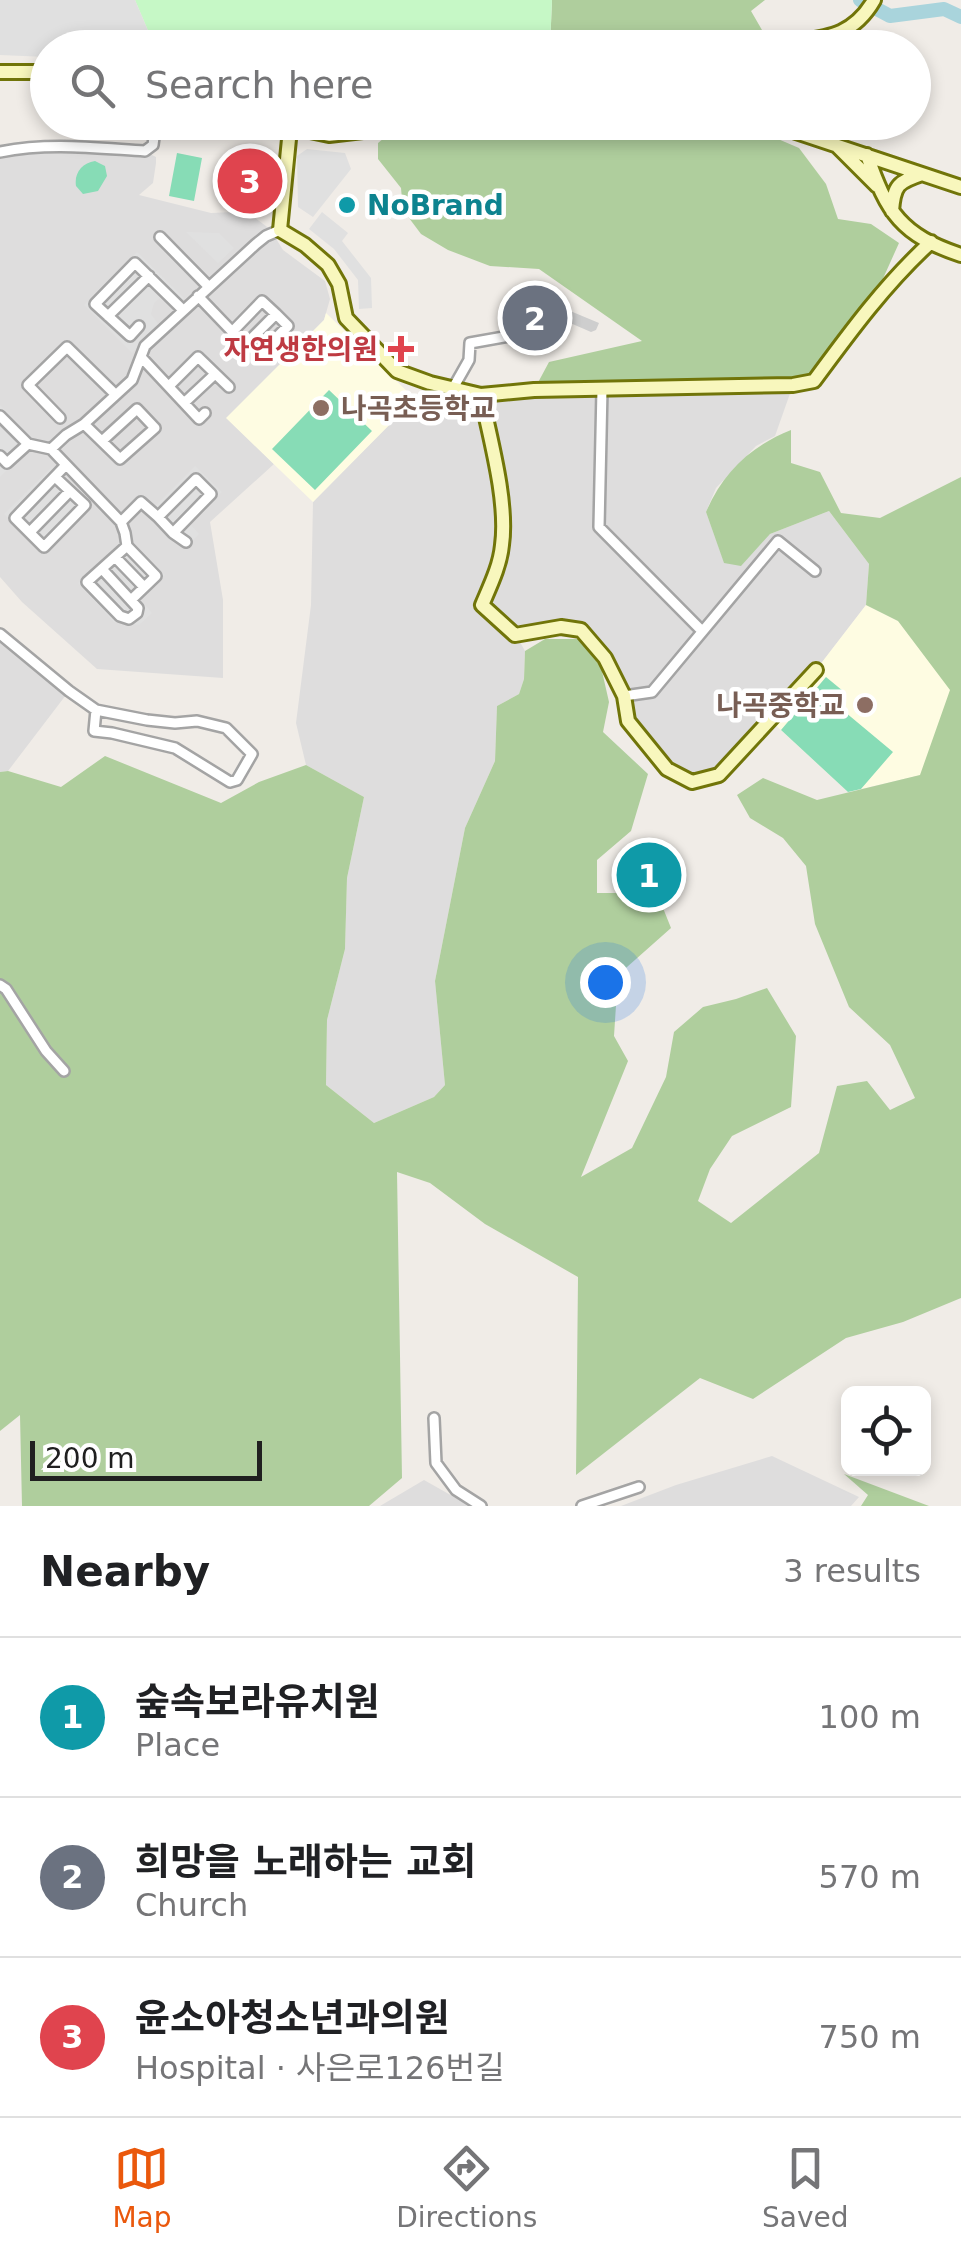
<!DOCTYPE html>
<html lang="en">
<head>
<meta charset="utf-8">
<style>
  :root { --surface:#fff; --page:#f2f2f2; --text:#202124; --muted:#757577; --line:#e0e0e0; --accent:#ea580c }
  body { margin:0; font-family:"DejaVu Sans","Noto Sans KR",sans-serif; background:var(--page); color:var(--text) }
  .controls { position:absolute; right:30px; bottom:30px; display:grid; overflow:hidden; border-radius:15px; box-shadow:0 5px 15px #0003 }
  .controls button { width:90px; height:90px; display:grid; place-items:center; padding:0; border:0; border-bottom:2px solid var(--line); background:var(--surface); color:var(--text); font:50px sans-serif }
  .scale { position:absolute; left:30px; bottom:25px; width:232px; box-sizing:border-box; padding-left:10px; border:5px solid #202020; border-top:0; font-size:28px; line-height:35px; white-space:nowrap; color:#202020; -webkit-text-stroke:8px #fff; paint-order:stroke }
  .you { position:absolute; left:605px; top:982px; width:35px; height:35px; margin:-25px; border:8px solid #fff; border-radius:50%; background:#1a73e8; box-shadow:0 0 0 15px #1a73e833 }
  .badge { display:grid; place-items:center; width:65px; height:65px; border-radius:50%; background:var(--accent); color:#fff; font-size:32px; font-weight:700 }
  .pin { position:absolute; translate:-50% -50%; border:5px solid #fff; box-shadow:0 2px 10px #0006 }
  .list { margin:0; padding:0; list-style:none }
  h2 { display:flex; justify-content:space-between; align-items:center; height:130px; margin:0; padding:0 40px; font-size:42px }
  h2 small { font-size:32px; font-weight:400; color:var(--muted) }
  .list li { display:grid; grid-template-columns:65px 1fr auto; gap:30px; align-items:center; box-sizing:border-box; height:160px; padding:0 40px; border-top:2px solid var(--line) }
  .list b { display:block; font-size:38px; white-space:nowrap }
  .list p { margin:0; font-size:32px; white-space:nowrap; color:var(--muted) }
  .list em { font-size:32px; font-style:normal; color:var(--muted) }
  .icon { flex:none; width:55px; height:55px; fill:none; stroke:currentColor; stroke-width:2; stroke-linecap:round; stroke-linejoin:round }
  .map { position:relative; flex:none; width:961px; height:1506px; overflow:hidden }
  .search { position:absolute; background:var(--surface); box-shadow:0 5px 15px #0003; left:30px; right:30px; top:30px; height:110px; display:flex; align-items:center; gap:25px; box-sizing:border-box; padding:0 35px; border-radius:55px; color:var(--muted); font-size:38px }
  .sheet { height:610px; background:var(--surface) }
  nav { display:flex; justify-content:space-around; align-items:center; box-sizing:border-box; height:140px; border-top:2px solid var(--line); background:var(--surface); font-size:28px; color:var(--muted) }
  nav a { display:grid; justify-items:center; gap:5px }
  nav .on { color:var(--accent) }
  .map>svg:first-child { display:block }
</style>
</head>
<body>
<div class="map">
<svg width="961" height="1506" viewBox="0 0 961 1506">
  <rect width="100%" height="100%" fill="#f0ece7"/>
  <path fill="#dedddd" d="M 6,150 L 144,151 L 156,157 L 156,163 L 153,183 L 139,195 L 211,213 L 233,212 L 255,218 L 270,229 L 283,250 L 325,281 L 330,299 L 324,320 L 227,418 L 274,464 L 210,522 L 223,600 L 223,678 L 97,669 L 22,602 L 0,577 L 0,152 Z
    M 430,383 L 452,390 L 793,385 L 775,436 L 756,446 L 716,488 L 706,512 L 724,562 L 770,534 L 829,511 L 869,564 L 866,605 L 816,670 L 719,775 L 692,782 L 667,769 L 628,721 L 624,696 L 581,630 L 516,635 L 525,651 L 524,679 L 519,694 L 497,706 L 495,761 L 465,828 L 435,981 L 445,1085 L 434,1097 L 374,1123 L 326,1085 L 327,1020 L 345,949 L 347,878 L 364,797 L 306,765 L 296,723 L 311,605 L 313,502 Z
    M 0,634 L 69,691 L 8,771 L 0,772 Z
    M 772,1456 L 859,1497 L 851,1506 L 621,1506 L 676,1485 Z
    M 424,1480 L 470,1506 L 380,1506 Z"/>
  <path fill="#fefce2" d="M 326,313 L 415,399 L 313,502 L 226,418 L 324,320 Z
    M 866,605 L 898,621 L 951,690 L 921,775 L 848,792 L 770,720 L 816,670 Z"/>
  <path fill="#cecece" d="M 553,301 L 564,305 L 563,308 L 599,323 L 596,330 L 591,332 L 554,316 L 517,333 L 512,331 L 516,320 L 550,307 Z"/>
  <path fill="#afce9d" d="M 552,0 L 765,0 L 751,11 L 762,30 L 746,47 L 550,48 Z
    M 499,123 L 716,123 L 778,139 L 799,148 L 826,184 L 838,219 L 871,224 L 899,243 L 872,303 L 814,381 L 534,390 L 549,362 L 642,341 L 539,269 L 490,266 L 448,250 L 421,234 L 403,210 L 401,188 L 378,159 L 378,143 L 384,138 Z
    M 791,430 L 791,463 L 820,472 L 841,513 L 880,518 L 961,477 L 961,1298 L 903,1322 L 846,1338 L 753,1399 L 700,1378 L 576,1475 L 578,1277 L 485,1224 L 430,1183 L 397,1172 L 402,1478 L 369,1506 L 22,1506 L 20,1415 L 0,1431 L 0,772 L 8,771 L 61,787 L 105,756 L 221,803 L 259,782 L 306,765 L 364,797 L 347,878 L 345,949 L 327,1020 L 326,1085 L 374,1123 L 434,1097 L 445,1085 L 435,981 L 465,828 L 495,761 L 497,706 L 519,694 L 524,679 L 525,651 L 545,639 L 578,639 L 601,667 L 609,702 L 603,732 L 648,774 L 631,831 L 597,860 L 597,893 L 626,893 L 659,898 L 671,928 L 618,975 L 614,1036 L 628,1061 L 581,1177 L 632,1148 L 666,1077 L 674,1032 L 703,1007 L 736,999 L 767,988 L 796,1036 L 791,1107 L 732,1136 L 710,1169 L 698,1201 L 731,1223 L 819,1153 L 837,1086 L 867,1081 L 890,1110 L 915,1098 L 890,1045 L 849,1007 L 815,924 L 806,866 L 783,838 L 750,818 L 737,795 L 763,778 L 817,800 L 920,775 L 950,690 L 898,621 L 866,605 L 869,564 L 829,511 L 770,534 L 741,566 L 724,563 L 706,512 C 723,472 751,446 791,430 Z
    M 844,1474 L 929,1506 L 861,1506 L 868,1495 Z"/>
  <path fill="#c6f8c6" d="M 135,0 L 552,0 L 550,47 L 155,47 Z"/>
  <path fill="#87dcb6" d="M 177,153 L 202,158 L 194,201 L 169,196 Z
    M 95,161 L 105,166 L 107,176 L 98,191 L 83,194 L 76,186 C 74,173 82,163 95,161 Z
    M 329,390 L 372,431 L 315,490 L 272,449 Z
    M 826,677 L 843,691 L 845,712 L 893,752 L 861,789 L 848,792 L 781,730 Z"/>
  <path fill="#e0e0e0" d="M 0,0 L 135,0 L 155,47 L 48,48 L 47,57 L 0,55 Z
    M 307,149 L 345,153 L 351,169 L 313,217 L 298,207 L 297,156 Z
    M 322,212 L 348,233 L 342,241 L 371,278 L 372,308 L 359,309 L 358,280 L 334,249 L 309,229 Z
    M 186,232 L 219,233 L 234,248 L 218,263 Z
    M 137,252 L 184,298 L 173,309 L 160,298 L 154,303 L 151,314 L 158,324 L 132,353 L 84,305 Z
    M 0,405 L 36,441 L 0,477 Z
    M 53,466 L 92,505 L 43,553 L 4,514 Z
    M 195,466 L 222,492 L 190,524 L 199,534 L 192,541 L 181,545 L 148,513 Z
    M 126,537 L 165,575 L 140,599 L 152,613 L 139,625 L 114,622 L 78,583 Z"/>
  <g fill="none" stroke-linecap="round" stroke-linejoin="round">
    <path stroke="#a9d4dc" stroke-width="14" d="M 860,0 L 890,16 L 944,9 L 961,17"/>
    <defs>
      <path id="street" d="M 0,152 C 49,142 96,148 145,151 L 153,145 L 156,122
        M 160,237 L 209,287
        M 198,296 L 245,345 L 276,314 L 262,301 L 232,332
        M 108,316 L 149,276
        M 139,326 L 130,336 L 95,304 L 135,263 L 182,309
        M 273,341 L 288,326 L 276,314
        M 141,357 L 199,419 L 205,413
        M 169,386 L 198,357 L 229,387
        M 602,389 L 599,527 L 702,631
        M 452,390 L 469,360 L 470,343 L 521,334 L 553,321
        M 184,403 L 215,374
        M 0,416 L 28,444 L 51,449 L 66,435 L 84,424 L 132,380 L 145,346 L 256,244 L 266,236 L 280,230
        M 60,418 L 28,385 L 67,347 L 115,394
        M 84,424 L 120,459 L 155,428 L 137,409 L 102,441
        M 51,449 L 121,522 L 125,533 L 127,546 L 156,576 L 131,600
        M 0,456 L 7,463 L 28,444
        M 55,477 L 85,505 L 44,547 L 15,518 L 65,466
        M 121,522 L 141,502 L 158,517 L 196,479 L 211,494 L 173,533 L 158,517
        M 30,532 L 70,491
        M 173,533 L 186,542
        M 115,557 L 144,587
        M 102,569 L 138,608 L 137,613 L 129,619 L 120,616 L 87,582 L 127,546
        M 0,634 L 69,691 L 96,710 L 147,720 L 175,723 L 197,721 L 226,728 L 252,754 L 237,780 L 230,782 L 175,748 L 112,733 L 94,731 L 96,710
        M 624,696 L 652,692 L 778,541 L 815,571
        M 0,985 L 6,989 L 46,1051 L 64,1071
        M 434,1418 L 436,1463 L 456,1490 L 481,1506
        M 582,1506 L 639,1487"/>
      <path id="secondary" d="M 766,48 C 809,35 847,47 874,0
        M 0,72 L 48,72
        M 267,122 L 329,135 L 439,122
        M 766,122 L 961,187
        M 290,129 L 280,230 L 305,245 L 328,265 L 339,284 L 346,318 L 397,371 L 430,383 L 481,395 C 490,438 508,502 502,545 C 500,566 490,586 482,605 L 515,635 L 561,627 L 581,630 L 605,658 L 624,696 L 628,721 L 667,769 L 692,782 L 719,775 L 816,670
        M 838,147 L 877,186
        M 867,155 C 887,213 901,235 961,255
        M 892,211 C 894,185 898,182 922,174
        M 481,395 L 534,390 L 793,385 L 814,381 C 850,332 886,283 931,242"/>
    </defs>
    <use href="#street" stroke="#a4a4a4" stroke-width="14"/>
    <use href="#secondary" stroke="#717509" stroke-width="18"/>
    <use href="#street" stroke="#fff" stroke-width="9"/>
    <use href="#secondary" stroke="#f8f7bd" stroke-width="12"/>
  </g>
  <circle fill="#0f9aa8" stroke="#fff" stroke-width="4" cx="347" cy="205" r="10"/>
  <path fill="#e0444e" stroke="#fff" stroke-width="4" d="M396 334h10v10h10v10h-10v10h-10v-10h-10v-10h10z"/>
  <g fill="#8d6e63" stroke="#fff" stroke-width="4">
    <circle cx="321" cy="408" r="10"/>
    <circle cx="865" cy="705" r="10"/>
  </g>
  <g text-anchor="middle" stroke-width="9" stroke-linejoin="round" paint-order="stroke">
    <g font-size="28" font-weight="bold" fill="#0d838f" stroke="#fff" text-anchor="start">
      <text x="367" y="215">NoBrand</text>
    </g>
    <g font-size="28" font-weight="bold" fill="#be3a42" stroke="#fff" text-anchor="end">
      <text x="378" y="359">자연생한의원</text>
    </g>
    <g font-size="28" font-weight="bold" fill="#785e54" stroke="#fff" text-anchor="start">
      <text x="341" y="418">나곡초등학교</text>
      <text x="845" y="715" text-anchor="end">나곡중학교</text>
    </g>
  </g>
</svg>
<div class="controls">
<button><svg class="icon" aria-label="locate" viewBox="0 0 24 24"><circle cx="12" cy="12" r="6"/><path d="M12 2v4M12 18v4M2 12h4M18 12h4"/></svg></button>
</div>
<div class="scale">200 m</div>
<div class="you"></div>
<div class="pin badge" style="left:649px;top:875px;background:#0f9aa8">1</div>
<div class="pin badge" style="left:535px;top:318px;background:#6b7280">2</div>
<div class="pin badge" style="left:250px;top:181px;background:#e0444e">3</div>
<div class="search"><svg class="icon" aria-label="search" viewBox="0 0 24 24"><circle cx="10" cy="10" r="6"/><path d="M15 15l6 6"/></svg>Search here</div>
</div>
<section class="sheet">
<h2>Nearby<small>3 results</small></h2>
<ul class="list">
<li><span class="badge" style="background:#0f9aa8">1</span><div><b>숲속보라유치원</b><p>Place</p></div><em>100 m</em></li>
<li><span class="badge" style="background:#6b7280">2</span><div><b>희망을 노래하는 교회</b><p>Church</p></div><em>570 m</em></li>
<li><span class="badge" style="background:#e0444e">3</span><div><b>윤소아청소년과의원</b><p>Hospital · 사은로126번길</p></div><em>750 m</em></li>
</ul>
</section>
<nav>
<a class="on"><svg class="icon" aria-label="map" viewBox="0 0 24 24"><path d="M3 6l6-2 6 2 6-2v14l-6 2-6-2-6 2zM9 4v14M15 6v14"/></svg>Map</a>
<a><svg class="icon" aria-label="directions" viewBox="0 0 24 24"><path d="M12 3l9 9-9 9-9-9zM9 14v-3h6M13 9l2 2-2 2"/></svg>Directions</a>
<a><svg class="icon" aria-label="saved" viewBox="0 0 24 24"><path d="M7 4h10v16l-5-4-5 4z"/></svg>Saved</a>
</nav>
</body>
</html>
